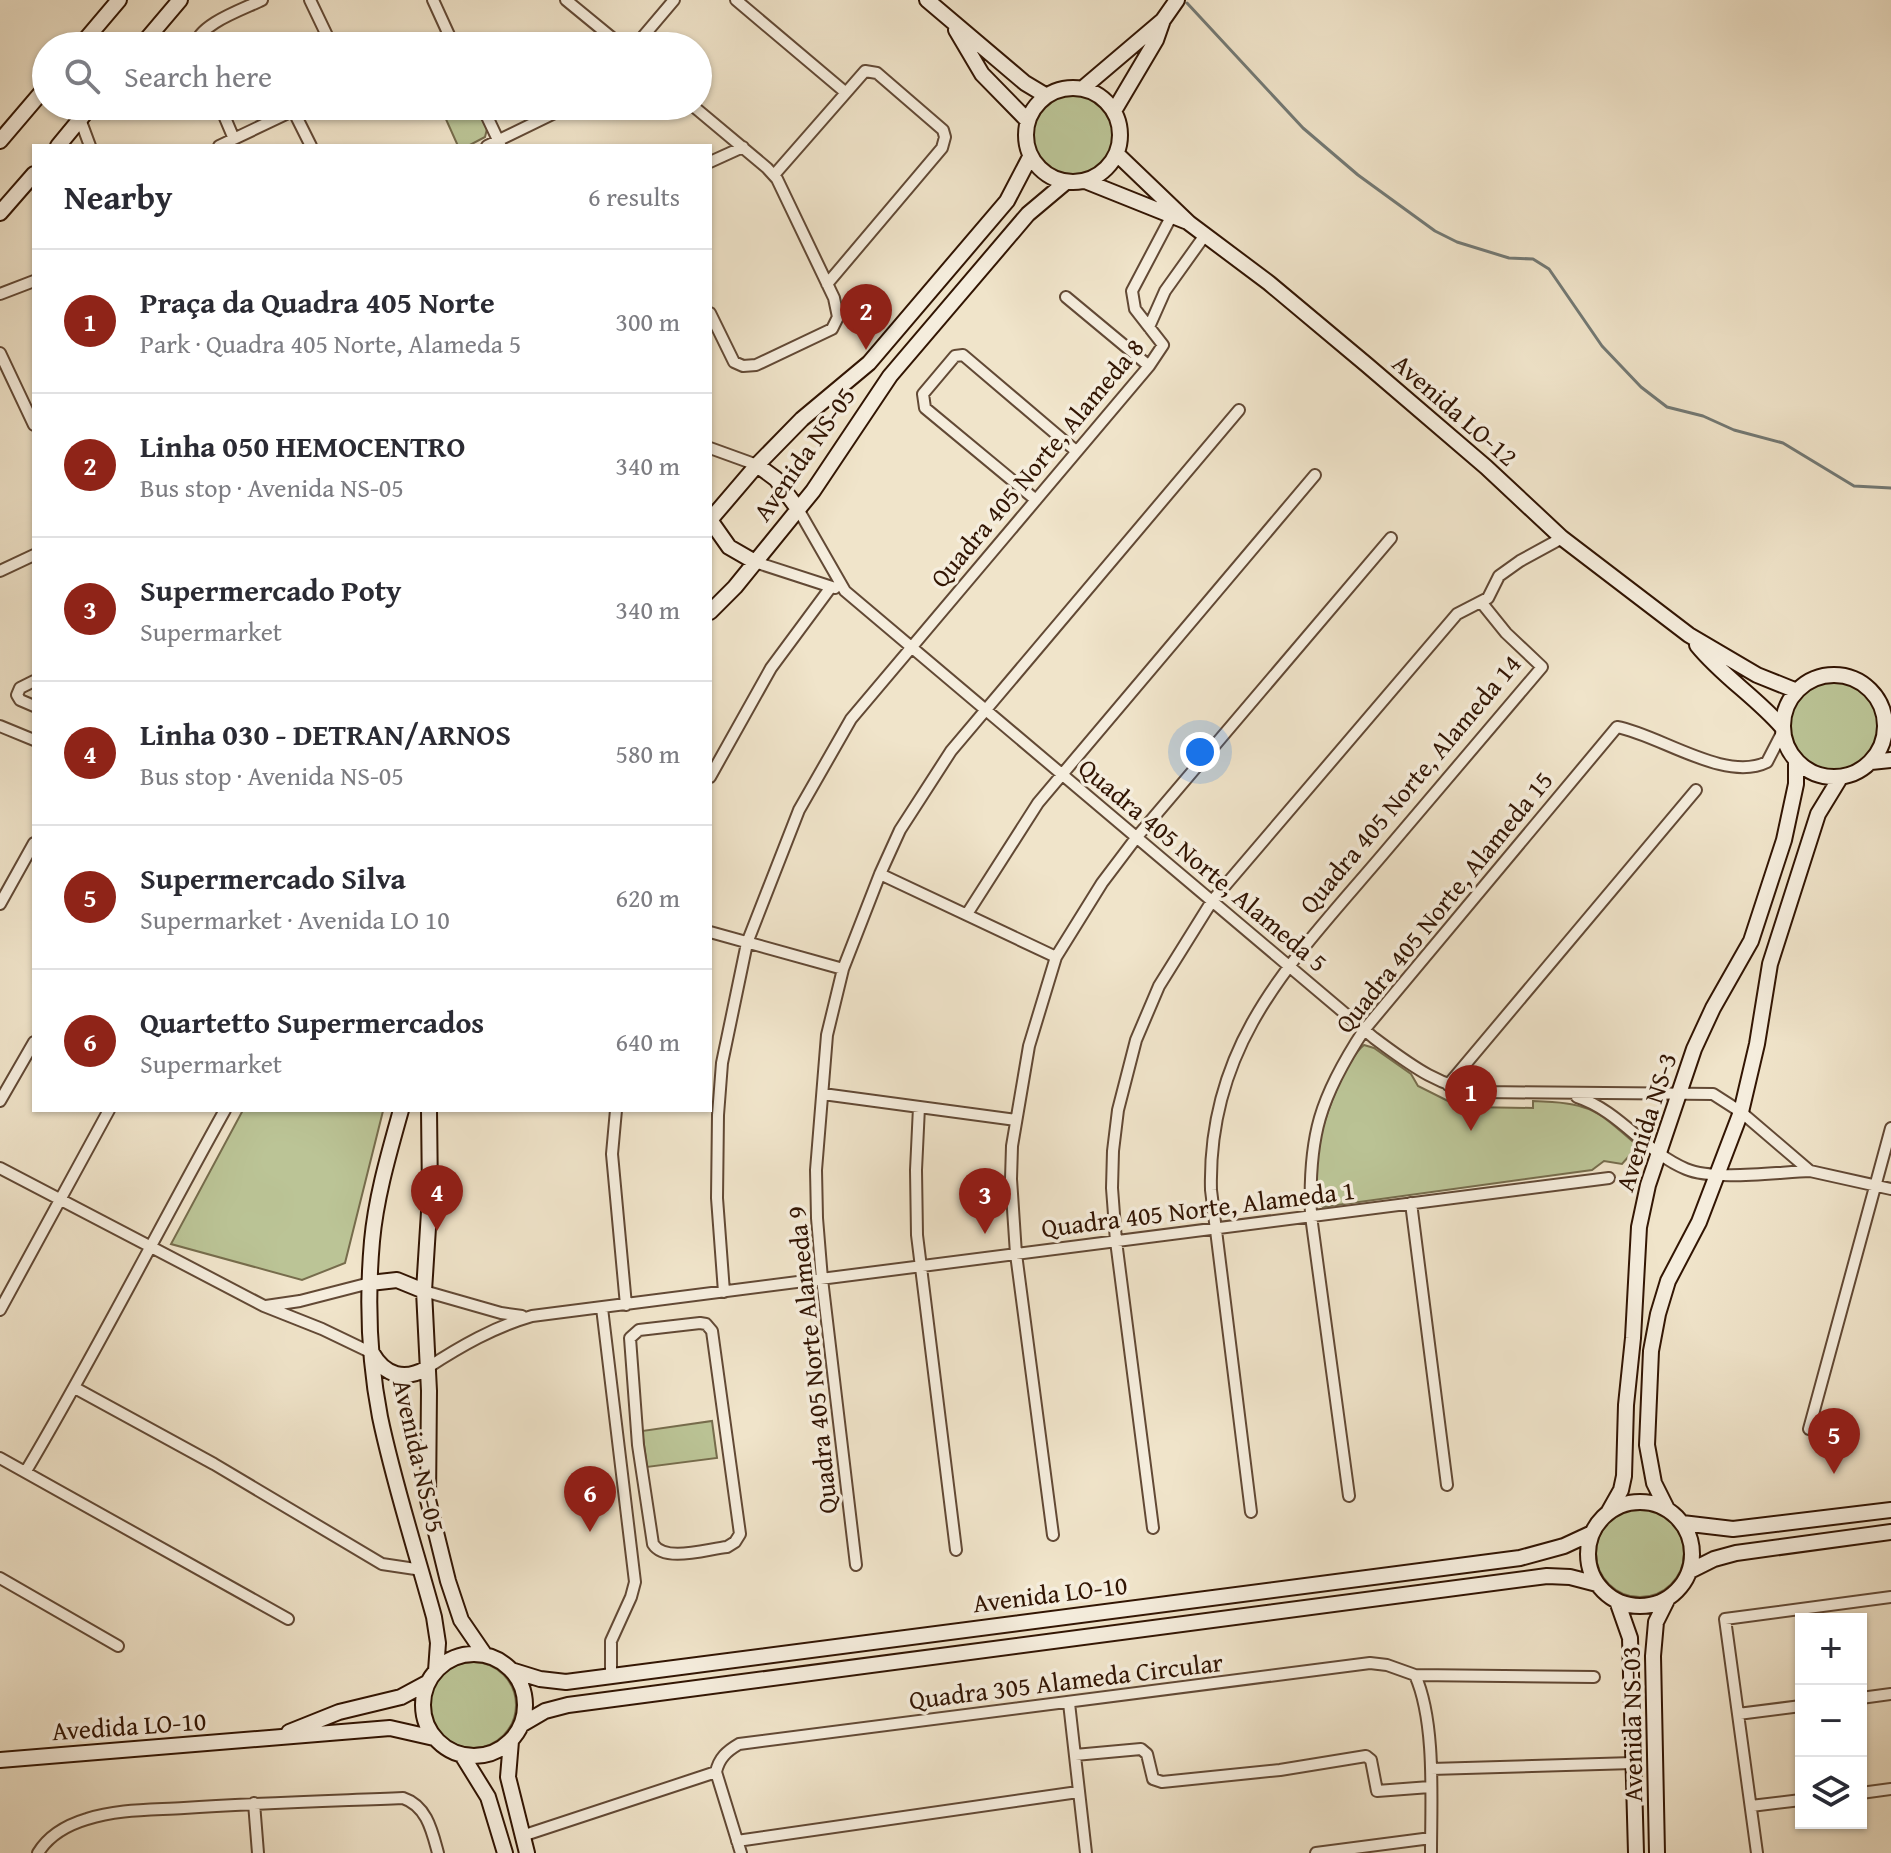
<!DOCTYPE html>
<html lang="en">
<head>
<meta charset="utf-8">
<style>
  :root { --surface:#fff; --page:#f7f7f7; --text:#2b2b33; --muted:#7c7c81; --line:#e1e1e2; --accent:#8f2418 }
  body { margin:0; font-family:"Gentium Book Plus",serif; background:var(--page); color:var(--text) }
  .controls { position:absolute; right:24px; bottom:24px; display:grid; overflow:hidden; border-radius:0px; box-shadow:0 2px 6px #0004 }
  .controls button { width:72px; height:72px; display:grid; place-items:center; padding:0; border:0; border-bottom:2px solid var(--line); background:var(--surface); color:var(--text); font:40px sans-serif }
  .you { position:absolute; left:1200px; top:752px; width:28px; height:28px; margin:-20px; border:6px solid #fff; border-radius:50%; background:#1a73e8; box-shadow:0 0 0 12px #1a73e833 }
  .badge { display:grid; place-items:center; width:52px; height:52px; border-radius:50%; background:var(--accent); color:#fff; font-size:26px; font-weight:700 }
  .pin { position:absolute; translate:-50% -66px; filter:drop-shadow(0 2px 4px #0008) }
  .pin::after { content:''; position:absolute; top:42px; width:28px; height:24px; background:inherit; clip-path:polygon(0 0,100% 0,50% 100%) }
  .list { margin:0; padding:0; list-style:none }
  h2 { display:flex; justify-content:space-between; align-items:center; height:104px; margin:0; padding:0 32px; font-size:34px }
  h2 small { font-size:26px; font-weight:400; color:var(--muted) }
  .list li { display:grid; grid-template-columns:52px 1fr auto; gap:24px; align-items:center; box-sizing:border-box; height:144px; padding:0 32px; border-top:2px solid var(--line) }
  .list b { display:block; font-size:30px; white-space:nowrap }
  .list p { margin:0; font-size:26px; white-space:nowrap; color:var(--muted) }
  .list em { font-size:26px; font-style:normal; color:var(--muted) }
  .icon { flex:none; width:44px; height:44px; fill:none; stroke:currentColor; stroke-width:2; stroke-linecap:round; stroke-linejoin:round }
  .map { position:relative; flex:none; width:1891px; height:1853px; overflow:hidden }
  .search { position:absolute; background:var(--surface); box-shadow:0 2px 6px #0004; left:32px; top:32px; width:680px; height:88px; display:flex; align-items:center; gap:20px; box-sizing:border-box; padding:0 28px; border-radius:44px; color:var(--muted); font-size:30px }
  .panel { position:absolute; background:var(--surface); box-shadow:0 2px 6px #0004; left:32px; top:144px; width:680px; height:968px; border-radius:0px }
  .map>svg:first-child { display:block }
</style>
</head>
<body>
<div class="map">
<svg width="1891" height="1853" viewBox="0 0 1891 1853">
  <rect width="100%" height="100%" fill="#f0e4ca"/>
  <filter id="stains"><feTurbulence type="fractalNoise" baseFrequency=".0025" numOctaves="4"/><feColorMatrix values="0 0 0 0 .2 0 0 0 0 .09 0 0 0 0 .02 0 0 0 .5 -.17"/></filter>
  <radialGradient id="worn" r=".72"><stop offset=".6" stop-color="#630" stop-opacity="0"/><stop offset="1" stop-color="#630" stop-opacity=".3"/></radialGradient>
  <path fill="#bbc496" stroke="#766c4c" stroke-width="2" d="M1029 135a43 43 0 1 1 86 0a43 43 0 1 1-86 0Z
    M 440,106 L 475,106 L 487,129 L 485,137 L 468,146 L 458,146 Z
    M1789 726a46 46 0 1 1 92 0a46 46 0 1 1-92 0Z
    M 1364,1045 L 1374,1048 L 1411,1074 L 1418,1086 L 1448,1101 L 1470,1107 L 1533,1108 L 1533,1101 C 1592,1103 1595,1109 1638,1146 L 1622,1164 L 1604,1161 L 1592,1170 L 1323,1207 C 1295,1185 1339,1065 1364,1045 Z
    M 243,1110 L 383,1111 L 345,1263 L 302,1280 L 171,1244 Z
    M 712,1421 L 717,1458 L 647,1467 L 642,1431 Z
    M1596 1553a44 44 0 1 1 88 0a44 44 0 1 1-88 0Z
    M430 1705a43 43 0 1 1 86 0a43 43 0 1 1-86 0Z"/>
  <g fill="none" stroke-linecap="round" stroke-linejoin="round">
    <path stroke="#737974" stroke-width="3" d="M 1187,3 L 1303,128 L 1358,175 L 1435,231 L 1457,242 L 1509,258 L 1533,259 L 1549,269 L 1602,346 L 1641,387 L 1667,407 L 1703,416 L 1734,430 L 1783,443 L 1854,486 L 1891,488"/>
    <defs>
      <path id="street" d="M 310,0 L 332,46
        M 433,0 L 454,46
        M 566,0 L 622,46
        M 736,0 L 845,92
        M 195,46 C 198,24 244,9 262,0
        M 428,46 L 449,36
        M 635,46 L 674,0
        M 220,106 L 234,139
        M 482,106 L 500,144
        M 693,106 L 767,168 L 777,179 L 834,298 L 838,317 L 832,329 L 756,365 L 743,366 L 734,362 L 710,313
        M 293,110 L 311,146
        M 80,119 L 90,146
        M 219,146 L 303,106
        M 487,146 L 569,106
        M 710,162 L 743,147
        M 774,175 L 865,71 L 877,73 L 943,130 L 945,137 L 942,148 L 827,284
        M 0,294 L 34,281
        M 1066,297 L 1149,366
        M 1149,327 L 1165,291 L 1205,235
        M 0,353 L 34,425
        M 710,448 L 757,465
        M 1036,500 L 925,408 L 923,394 L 955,356 L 963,355 L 1076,451
        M 798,509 L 845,591 L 1374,1038 C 1408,1063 1439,1088 1482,1092 L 1713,1094 L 1741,1112 L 1810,1171 L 1891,1189
        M 755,562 L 835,588
        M 0,571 L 34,555
        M 34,681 L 20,688 L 17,695 L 20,700 L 34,706
        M 0,726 L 34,740
        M 710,777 L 771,668 L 831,587
        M 880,874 L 1056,957
        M 0,904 L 34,843
        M 967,914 L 1038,803 L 1315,475
        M 710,932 L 843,969
        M 1448,1085 L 1696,790
        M 823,1094 L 1016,1120
        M 1577,1097 C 1620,1111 1645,1152 1686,1169 C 1714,1181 1778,1172 1810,1171
        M 0,1101 L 34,1042
        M 919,1107 L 916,1170 L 917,1235 L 956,1550
        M 616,1110 L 612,1154 L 626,1305
        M 0,1168 L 264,1306 L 322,1329 L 372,1353
        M 1411,1203 L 1447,1485
        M 424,1291 L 501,1313 L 522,1316
        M 724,1292 L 717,1198 L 718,1115 L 722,1063 L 747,943 L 799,810 L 851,719 L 1149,366 L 1163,345 L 1135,309 L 1132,291 L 1171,217
        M 266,1306 L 300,1301 L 370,1283
        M 602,1308 L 635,1582 L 631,1597 L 611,1641 L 611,1676
        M 0,1310 L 109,1110
        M 700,1323 L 706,1324 L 712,1331 L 740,1534 L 735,1542 L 727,1547 C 707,1549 665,1563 653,1544 L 638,1445 L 630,1338 L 639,1330 Z
        M 427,1368 C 461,1346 494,1327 532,1316 L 1609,1178
        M 75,1388 L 214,1464 L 382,1564 L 422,1570
        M 1809,1429 L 1891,1128
        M 0,1458 L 288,1619
        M 26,1471 C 96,1353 158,1230 225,1110
        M 1349,1496 L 1311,1216 C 1308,1136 1320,1097 1364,1030 L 1617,727 C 1658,734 1725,783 1767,762 L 1783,731
        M 1251,1512 L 1211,1190 C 1207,1041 1295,958 1384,853 C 1437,791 1489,729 1542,667 L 1506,633 L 1481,602
        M 1153,1528 L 1116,1241 L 1112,1188 L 1113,1151 L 1118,1110 L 1136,1040 L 1159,986 L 1212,901 L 1457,614 L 1488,598 L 1499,576 L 1520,561 L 1562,538
        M 1053,1535 L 1016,1254 L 1011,1179 L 1012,1146 L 1029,1046 L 1056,957 L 1102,883 L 1136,838 L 1391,538
        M 856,1565 L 822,1279 L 817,1218 L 816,1170 L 827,1035 L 843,969 L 880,874 L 900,830 L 951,751 L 1239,410
        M 0,1578 L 118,1646
        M 1415,1675 C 1436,1722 1431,1801 1431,1853
        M 1861,1698 L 1891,1694
        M 1069,1703 L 1086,1853
        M 1738,1714 L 1801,1706
        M 1075,1755 L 1141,1749 L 1147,1754 L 1153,1779 L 1162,1782 L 1280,1770 L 1366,1756 L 1371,1760 L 1377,1791 L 1430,1787
        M 1431,1769 L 1633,1763
        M 1861,1793 L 1891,1789
        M 254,1803 L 258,1853
        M 1751,1806 L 1801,1800
        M 522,1836 L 716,1772
        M 737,1841 L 1078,1792
        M 38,1853 C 49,1835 67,1825 87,1819 C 117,1809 152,1810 184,1808 C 257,1803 330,1801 403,1798 C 427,1806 432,1831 438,1853
        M 741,1853 L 716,1772 C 719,1758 727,1751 739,1744 L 1370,1663 L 1387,1665 L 1415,1675 L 1594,1677
        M 1316,1853 L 1431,1838
        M 1757,1853 L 1725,1619 L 1891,1597"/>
      <path id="secondary" d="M 927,0 L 1025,83 L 1045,95
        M 956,30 L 982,74 L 1027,120
        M 80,46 L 119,0
        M 141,46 L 180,0
        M1026 135a47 47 0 1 1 94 0a47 47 0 1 1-94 0Z
        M 1083,88 L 1163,20 L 1177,0
        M 1114,111 L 1156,40 L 1163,20
        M 0,141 L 46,87
        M 58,146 L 91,106
        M 1117,154 L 1189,223 L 1269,283 L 1367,365 L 1486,467 L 1562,538 L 1689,635 L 1757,675 L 1797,691
        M 1085,181 L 1185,221
        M 0,213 L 34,174
        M 757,465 L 776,479 L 798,509
        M 710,520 L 757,465 L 802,419 L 869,363 L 1007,201 L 1030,157
        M 710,520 L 729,547 L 755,562
        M 710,612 L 735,587 L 813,491 L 890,376 L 1028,214 L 1066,182
        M 1697,645 C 1722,676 1756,697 1782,727
        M1783 726a51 51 0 1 1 102 0a51 51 0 1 1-102 0Z
        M 1871,762 L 1891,760
        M 401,1110 C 389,1153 376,1197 372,1241 C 367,1298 369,1360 380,1417 C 394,1484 416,1551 434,1617 L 438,1643 L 436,1671
        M 429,1110 L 430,1196 L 424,1291 L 429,1391 L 428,1500 L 448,1581 L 461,1620 L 485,1655
        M 370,1283 L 397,1280 L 424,1291
        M 372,1353 C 385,1376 405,1381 427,1368
        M1588 1554a52 52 0 1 1 104 0a52 52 0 1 1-104 0Z
        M 1667,1509 L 1654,1483 L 1647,1445 L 1651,1351 L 1658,1314 L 1668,1281 L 1699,1222 L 1741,1112 L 1757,1044 L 1770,964 L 1818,814 L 1840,778
        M 1608,1513 L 1621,1490 L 1624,1476 L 1626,1405 L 1633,1338 L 1639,1227 L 1648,1185 L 1694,1049 L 1713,1008 L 1751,941 L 1784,840 L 1796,784 L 1796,761
        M 1682,1523 L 1733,1529 L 1891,1510
        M 1690,1571 L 1714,1559 L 1736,1553 L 1891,1532
        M 1617,1601 L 1630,1638 L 1636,1853
        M423 1705a51 51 0 1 1 102 0a51 51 0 1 1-102 0Z
        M 511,1670 L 540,1679 L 566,1682 L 1520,1558 L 1564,1546 L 1592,1533
        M 521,1725 L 545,1711 L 568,1705 L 1547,1576 L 1570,1577 L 1597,1584
        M 289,1732 L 339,1712 L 401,1697 L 427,1683
        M 511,1741 L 508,1777 L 527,1853
        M 462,1755 L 488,1797 L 505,1853
        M 0,1760 L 390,1728 L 434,1738
        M 1657,1853 L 1653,1656 L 1656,1622 L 1668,1598"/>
    </defs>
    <use href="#street" stroke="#624935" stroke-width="14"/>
    <use href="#secondary" stroke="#321503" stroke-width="18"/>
    <use href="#street" stroke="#f5eddd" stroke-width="10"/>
    <use href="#secondary" stroke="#f5eddd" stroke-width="14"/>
  </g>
  <g text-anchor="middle" stroke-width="7" stroke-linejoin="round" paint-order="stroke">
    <g font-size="26" fill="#321503" stroke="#f5eddd">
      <text transform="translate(1455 410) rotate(41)" y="9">Avenida LO-12</text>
      <text transform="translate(804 454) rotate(-55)" y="9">Avenida NS-05</text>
      <text transform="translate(1037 463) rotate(-50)" y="9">Quadra 405 Norte, Alameda 8</text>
      <text transform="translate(1410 784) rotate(-50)" y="9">Quadra 405 Norte, Alameda 14</text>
      <text transform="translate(1203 865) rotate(40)" y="9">Quadra 405 Norte, Alameda 5</text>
      <text transform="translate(1444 902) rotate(-51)" y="9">Quadra 405 Norte, Alameda 15</text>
      <text transform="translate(1646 1122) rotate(-72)" y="9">Avenida NS-3</text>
      <text transform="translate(1198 1209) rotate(-7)" y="9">Quadra 405 Norte, Alameda 1</text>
      <text transform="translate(812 1360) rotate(-96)" y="9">Quadra 405 Norte Alameda 9</text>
      <text transform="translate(419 1456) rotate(77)" y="9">Avenida NS-05</text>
      <text transform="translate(1050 1594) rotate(-7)" y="9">Avenida LO-10</text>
      <text transform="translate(1066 1681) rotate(-7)" y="9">Quadra 305 Alameda Circular</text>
      <text transform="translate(1632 1724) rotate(-91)" y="9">Avenida NS-03</text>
      <text transform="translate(129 1726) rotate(-4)" y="9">Avedida LO-10</text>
    </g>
  </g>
  <rect width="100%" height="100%" filter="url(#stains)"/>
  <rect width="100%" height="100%" fill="url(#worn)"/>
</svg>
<div class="controls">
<button>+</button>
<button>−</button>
<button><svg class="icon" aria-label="layers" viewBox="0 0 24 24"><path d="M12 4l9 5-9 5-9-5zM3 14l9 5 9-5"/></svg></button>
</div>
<div class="you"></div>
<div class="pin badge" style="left:1471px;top:1131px">1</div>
<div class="pin badge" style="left:866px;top:350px">2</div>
<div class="pin badge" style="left:985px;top:1234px">3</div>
<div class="pin badge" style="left:437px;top:1231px">4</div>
<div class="pin badge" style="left:1834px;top:1474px">5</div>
<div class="pin badge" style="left:590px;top:1532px">6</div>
<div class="search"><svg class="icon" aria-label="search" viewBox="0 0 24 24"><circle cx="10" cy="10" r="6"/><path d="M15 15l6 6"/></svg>Search here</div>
<section class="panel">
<h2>Nearby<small>6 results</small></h2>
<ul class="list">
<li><span class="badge">1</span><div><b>Praça da Quadra 405 Norte</b><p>Park · Quadra 405 Norte, Alameda 5</p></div><em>300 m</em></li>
<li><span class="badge">2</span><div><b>Linha 050 HEMOCENTRO</b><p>Bus stop · Avenida NS-05</p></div><em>340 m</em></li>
<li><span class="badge">3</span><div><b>Supermercado Poty</b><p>Supermarket</p></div><em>340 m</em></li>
<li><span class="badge">4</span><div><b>Linha 030 - DETRAN/ARNOS</b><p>Bus stop · Avenida NS-05</p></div><em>580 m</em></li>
<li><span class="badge">5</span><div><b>Supermercado Silva</b><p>Supermarket · Avenida LO 10</p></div><em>620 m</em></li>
<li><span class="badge">6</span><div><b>Quartetto Supermercados</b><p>Supermarket</p></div><em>640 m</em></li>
</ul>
</section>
</div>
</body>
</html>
